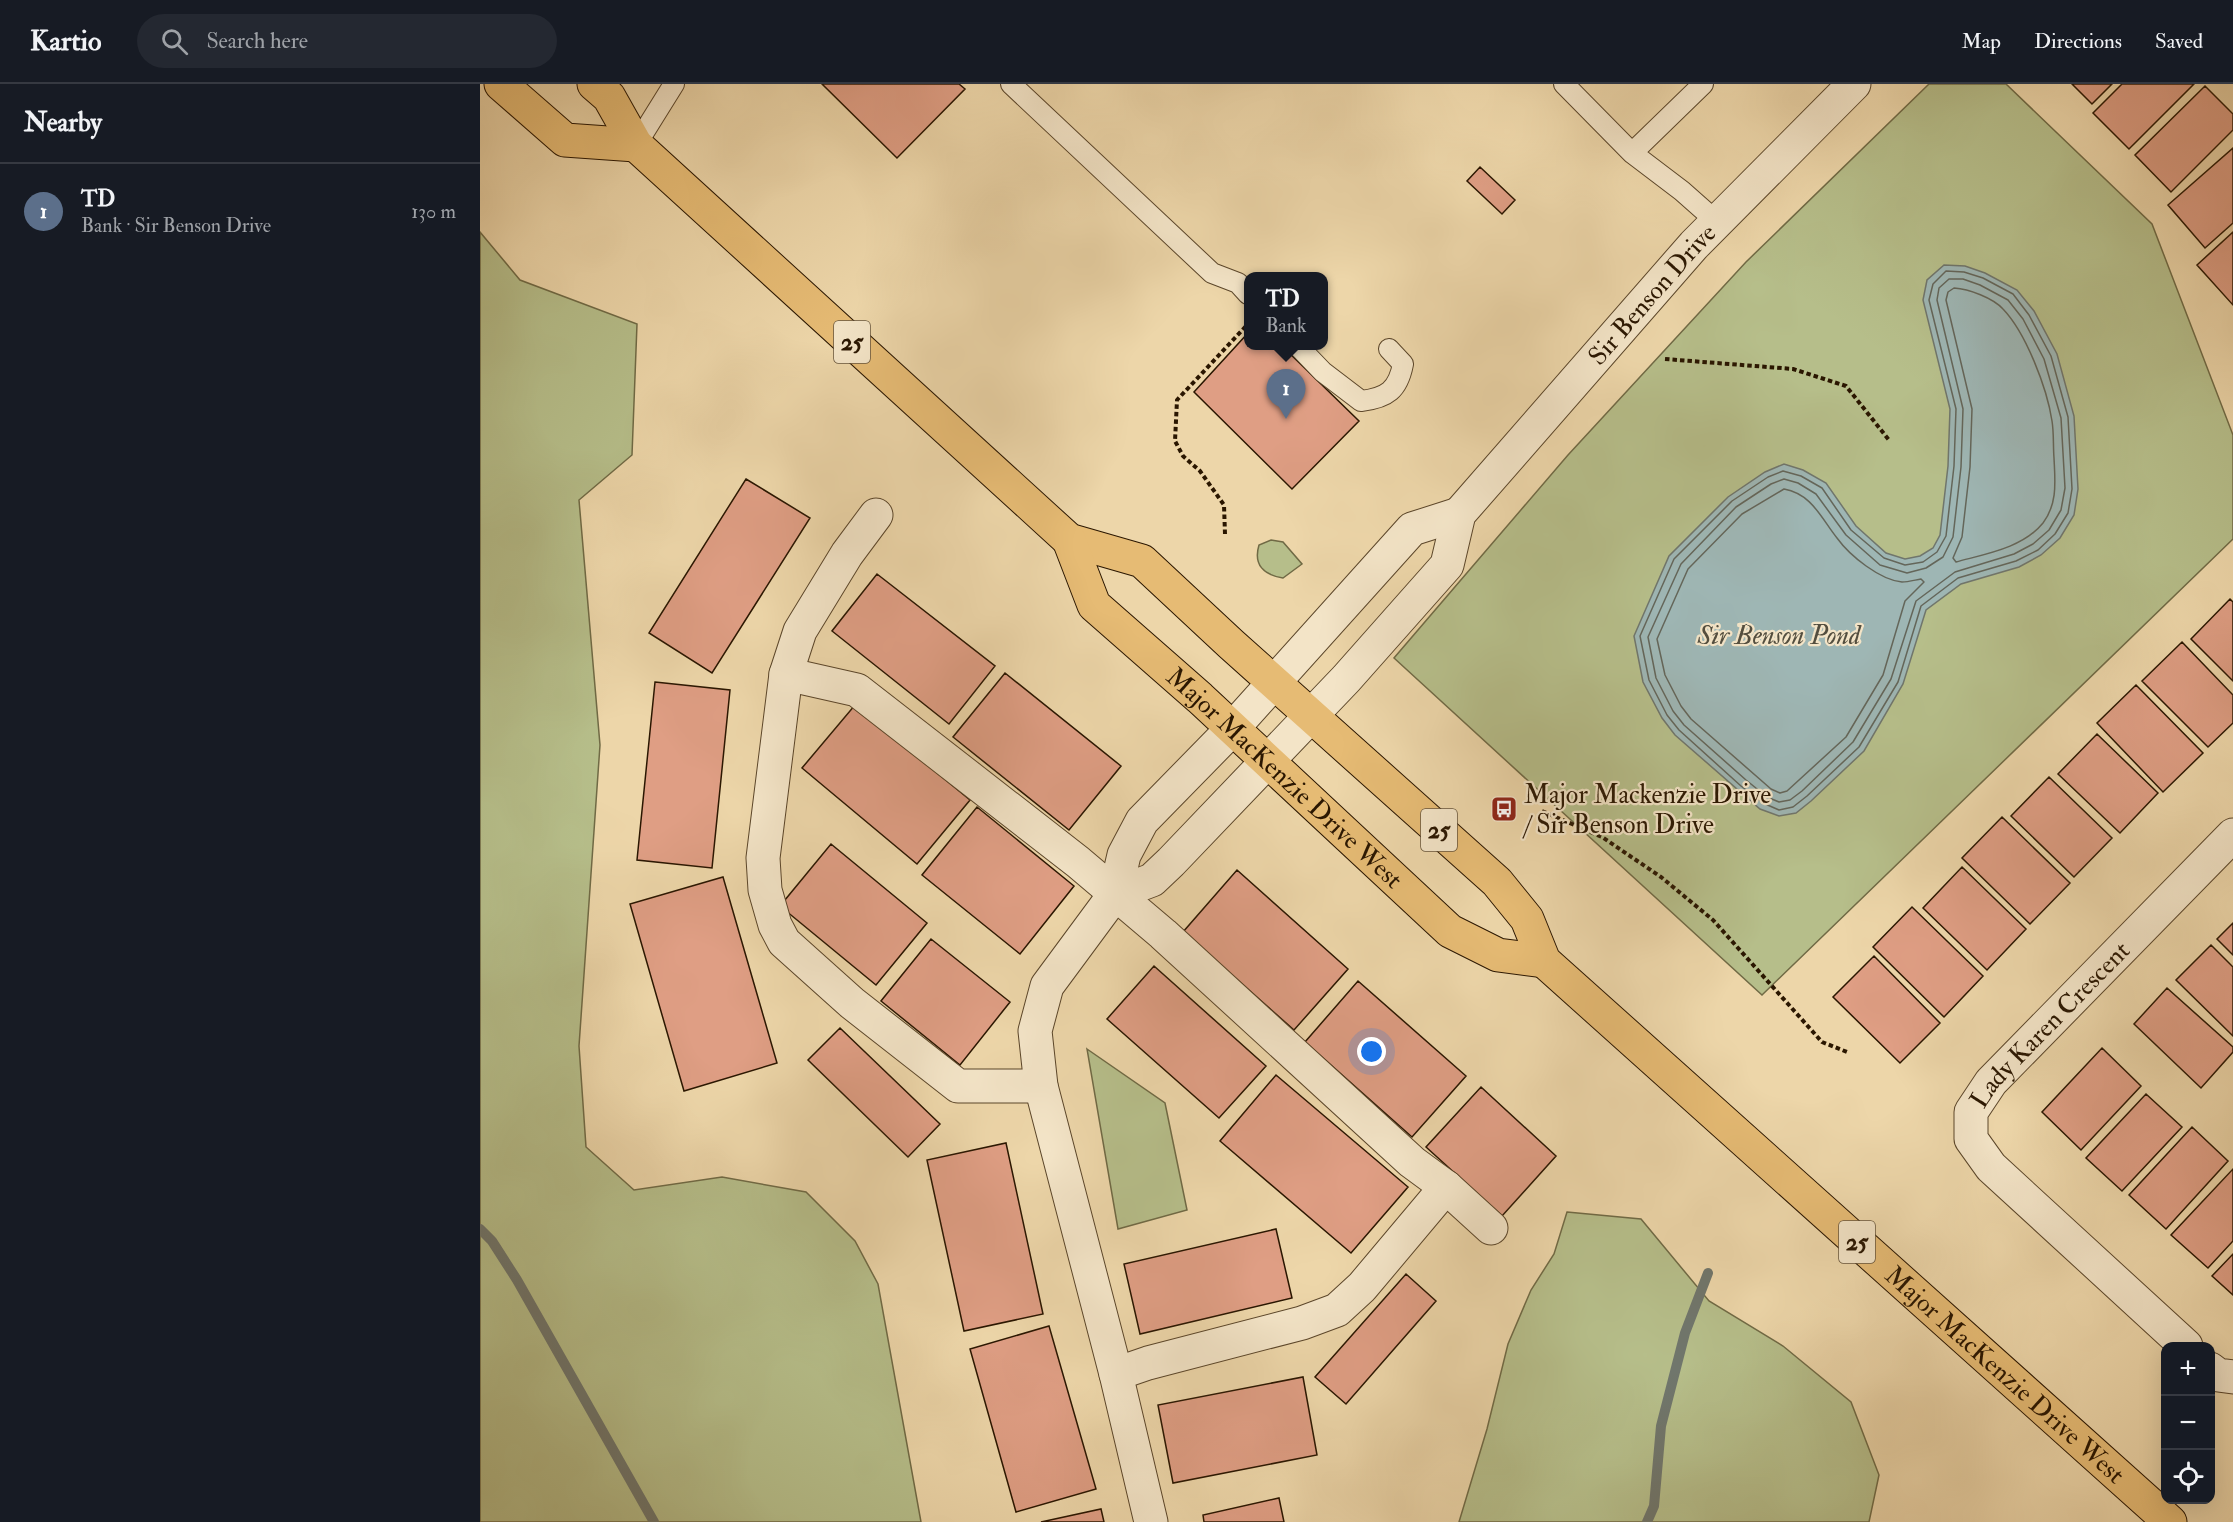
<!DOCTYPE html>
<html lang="en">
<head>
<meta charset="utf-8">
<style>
  :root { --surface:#171b24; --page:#242831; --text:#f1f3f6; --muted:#9ea1a6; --line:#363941; --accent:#c59692 }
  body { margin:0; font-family:"IM FELL Double Pica",serif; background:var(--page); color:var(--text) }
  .controls { position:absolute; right:18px; bottom:18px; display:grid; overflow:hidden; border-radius:12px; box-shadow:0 6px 24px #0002 }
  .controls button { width:54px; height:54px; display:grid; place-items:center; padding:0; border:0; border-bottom:2px solid var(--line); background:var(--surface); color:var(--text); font:30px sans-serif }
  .you { position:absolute; left:892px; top:968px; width:21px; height:21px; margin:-15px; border:4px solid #fff; border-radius:50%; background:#1a73e8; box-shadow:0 0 0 9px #1a73e833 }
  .badge { display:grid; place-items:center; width:39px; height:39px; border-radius:50%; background:var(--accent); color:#fff; font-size:20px; font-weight:700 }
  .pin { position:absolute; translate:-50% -50px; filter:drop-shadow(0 2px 3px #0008) }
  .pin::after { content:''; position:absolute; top:32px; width:21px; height:18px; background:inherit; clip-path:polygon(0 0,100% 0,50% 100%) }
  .popup { position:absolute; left:764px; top:188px; width:84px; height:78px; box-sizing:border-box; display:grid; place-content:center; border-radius:12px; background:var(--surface); filter:drop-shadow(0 2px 4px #0005); font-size:20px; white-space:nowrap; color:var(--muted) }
  .popup b { font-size:22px; color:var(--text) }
  .popup::after { content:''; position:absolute; left:50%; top:100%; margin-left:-12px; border:12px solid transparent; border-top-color:var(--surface) }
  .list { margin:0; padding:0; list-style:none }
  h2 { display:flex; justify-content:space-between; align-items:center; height:78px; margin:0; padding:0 24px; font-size:26px }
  h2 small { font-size:20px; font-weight:400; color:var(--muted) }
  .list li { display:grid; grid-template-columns:39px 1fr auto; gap:18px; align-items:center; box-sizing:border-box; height:96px; padding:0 24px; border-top:2px solid var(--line) }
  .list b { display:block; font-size:22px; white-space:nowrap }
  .list p { margin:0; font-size:20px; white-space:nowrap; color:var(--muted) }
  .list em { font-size:20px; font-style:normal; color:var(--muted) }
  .icon { flex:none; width:33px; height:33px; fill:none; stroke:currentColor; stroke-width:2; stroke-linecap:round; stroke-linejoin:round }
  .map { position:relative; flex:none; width:1753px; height:1438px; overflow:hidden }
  header { display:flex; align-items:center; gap:36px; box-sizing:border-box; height:84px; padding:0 30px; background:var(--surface); border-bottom:2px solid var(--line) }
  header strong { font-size:28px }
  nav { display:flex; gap:33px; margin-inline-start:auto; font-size:21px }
  .search { width:420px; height:54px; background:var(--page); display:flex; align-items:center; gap:15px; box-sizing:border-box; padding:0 21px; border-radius:33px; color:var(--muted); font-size:22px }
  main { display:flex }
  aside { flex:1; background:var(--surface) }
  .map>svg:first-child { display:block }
</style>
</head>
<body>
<header>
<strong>Kartio</strong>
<div class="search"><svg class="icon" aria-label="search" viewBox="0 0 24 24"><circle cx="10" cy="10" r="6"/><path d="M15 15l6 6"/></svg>Search here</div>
<nav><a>Map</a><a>Directions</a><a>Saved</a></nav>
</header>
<main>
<aside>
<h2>Nearby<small></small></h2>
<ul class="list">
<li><span class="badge" style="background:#5c6f8a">1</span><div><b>TD</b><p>Bank · Sir Benson Drive</p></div><em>130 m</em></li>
</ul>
</aside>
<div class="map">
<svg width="1753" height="1438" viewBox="0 0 1753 1438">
  <rect width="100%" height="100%" fill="#edd6a9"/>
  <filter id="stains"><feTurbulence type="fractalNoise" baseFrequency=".00333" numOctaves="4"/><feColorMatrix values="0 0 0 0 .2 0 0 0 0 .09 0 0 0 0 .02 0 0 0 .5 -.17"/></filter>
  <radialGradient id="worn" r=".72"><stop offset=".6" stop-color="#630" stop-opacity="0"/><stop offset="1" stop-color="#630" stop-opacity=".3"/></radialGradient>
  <path fill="#b6be8a" stroke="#706a45" stroke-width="1.5" d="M 1449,0 L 1526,0 L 1672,140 L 1753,351 L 1753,455 L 1282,911 L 914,574 L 1088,371 L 1266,178 Z
    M 0,148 L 40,196 L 157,240 L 152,371 L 99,416 L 120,661 L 99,962 L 106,1063 L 154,1106 L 242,1093 L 326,1108 L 375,1157 L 398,1200 L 441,1438 L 0,1438 Z
    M 791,456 L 803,458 L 822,480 L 803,494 C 784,491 773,481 779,461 Z
    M 607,965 L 685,1019 L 707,1126 L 638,1145 Z
    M 1087,1128 L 1161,1135 L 1229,1217 L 1303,1262 L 1371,1318 L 1399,1391 L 1389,1438 L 979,1438 L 1007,1345 L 1028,1260 L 1051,1206 L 1074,1170 Z"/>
  <path fill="#9eb6b4" stroke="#70766c" stroke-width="1.5" d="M 1464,181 L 1485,182 L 1505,189 L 1537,206 L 1554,227 L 1577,270 L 1594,332 L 1598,405 L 1594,431 L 1580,454 L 1561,471 L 1539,483 L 1481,500 L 1446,526 L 1423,600 L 1384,667 L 1331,717 L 1316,729 L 1299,732 L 1280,725 L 1195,651 L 1182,634 L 1163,598 L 1154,552 L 1189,472 L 1248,413 L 1285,388 L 1304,380 L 1323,386 L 1346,399 L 1376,442 L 1406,469 L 1425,475 L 1440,472 L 1453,464 L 1460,451 L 1468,382 L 1470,325 L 1443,216 L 1447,196 Z"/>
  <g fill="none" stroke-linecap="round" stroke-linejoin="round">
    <path stroke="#64665a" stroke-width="1.5" d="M 1466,187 L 1484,188 L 1503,194 L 1533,210 L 1549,231 L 1571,272 L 1588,333 L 1592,405 L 1588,429 L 1575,450 L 1558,466 L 1536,477 L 1478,494 L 1441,522 L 1418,598 L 1379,663 L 1327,712 L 1313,723 L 1299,726 L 1283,719 L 1261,702 L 1199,646 L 1187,631 L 1169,596 L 1160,552 L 1194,475 L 1252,417 L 1288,393 L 1303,387 L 1321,392 L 1342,404 L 1371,446 L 1404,474 L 1425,481 L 1443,478 L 1457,468 L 1466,452 L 1474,382 L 1476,325 L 1449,216 L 1453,200 Z
      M 1469,195 L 1483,195 L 1500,201 L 1528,216 L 1543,235 L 1564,275 L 1581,334 L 1585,404 L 1581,426 L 1569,446 L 1553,460 L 1534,470 L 1475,488 L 1436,517 L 1411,595 L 1373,658 L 1322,707 L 1310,716 L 1299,718 L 1287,713 L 1266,696 L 1204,641 L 1193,627 L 1176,594 L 1168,553 L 1201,480 L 1256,423 L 1291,400 L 1304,395 L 1318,399 L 1336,410 L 1366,451 L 1400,481 L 1427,489 L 1446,484 L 1463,473 L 1473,453 L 1481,383 L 1483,325 L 1457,216 L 1459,204 Z
      M 1474,204 C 1489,205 1513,214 1523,225 C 1546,249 1567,304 1572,337 C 1574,349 1573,361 1574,374 C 1575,397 1578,419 1563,439 C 1543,464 1505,470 1476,478 L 1473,474 L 1482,453 L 1490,383 L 1492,325 L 1466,216 L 1468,208 Z
      M 1304,405 C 1332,410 1341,434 1357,454 C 1370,472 1400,496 1422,498 C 1428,498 1435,496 1441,495 L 1444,498 L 1425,517 L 1403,591 L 1366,653 L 1307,707 L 1300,709 L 1291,705 L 1211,635 L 1201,622 L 1185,591 L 1177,555 L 1208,485 L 1262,430 Z"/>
    <path stroke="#70766c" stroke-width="10" d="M 0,1145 L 12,1157 L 37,1196 L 174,1438
      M 1167,1438 L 1174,1422 L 1181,1342 L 1205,1249 L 1228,1189"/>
  </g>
  <path fill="#df9e84" stroke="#2a1600" stroke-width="1.5" d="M 342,0 L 479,0 L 485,5 L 417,74 Z
    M 1592,0 L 1632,0 L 1612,20 Z
    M 1642,0 L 1714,0 L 1649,65 L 1613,29 Z
    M 1725,2 L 1753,30 L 1753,46 L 1691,108 L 1655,71 Z
    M 1753,64 L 1753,139 L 1725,164 L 1688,121 Z
    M 1000,83 L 1035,116 L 1022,130 L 987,97 Z
    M 1753,148 L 1753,221 L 1717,181 Z
    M 768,249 L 768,262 L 802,262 L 879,337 L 812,405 L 714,308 Z
    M 266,395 L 330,434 L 232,589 L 169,549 Z
    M 397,490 L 515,582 L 469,640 L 352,547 Z
    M 1750,515 L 1753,518 L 1753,597 L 1711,555 Z
    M 1702,558 L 1753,611 L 1753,639 L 1728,663 L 1662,597 Z
    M 525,589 L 641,682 L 589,746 L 473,653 Z
    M 175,598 L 250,606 L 232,784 L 157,776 Z
    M 1656,601 L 1723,669 L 1683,708 L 1617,639 Z
    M 375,621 L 490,716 L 437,780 L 322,684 Z
    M 1617,650 L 1678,709 L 1640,749 L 1578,690 Z
    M 1569,693 L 1632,754 L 1594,793 L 1531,732 Z
    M 497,723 L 594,802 L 540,870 L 442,791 Z
    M 1522,733 L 1590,799 L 1550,840 L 1482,774 Z
    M 351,760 L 447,839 L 396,901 L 300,822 Z
    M 1482,783 L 1546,845 L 1507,886 L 1443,824 Z
    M 757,786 L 868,885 L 814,946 L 703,848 Z
    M 243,793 L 297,979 L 204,1007 L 150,820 Z
    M 1432,823 L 1503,892 L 1464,933 L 1393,863 Z
    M 1753,839 L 1753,871 L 1737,855 Z
    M 451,855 L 530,918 L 480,981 L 401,917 Z
    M 1731,861 L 1753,883 L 1753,952 L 1696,896 Z
    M 1394,872 L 1460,939 L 1420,979 L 1353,913 Z
    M 674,882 L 786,982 L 739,1034 L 627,935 Z
    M 878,897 L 986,992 L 932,1053 L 825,958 Z
    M 1687,904 L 1753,963 L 1753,968 L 1721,1004 L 1654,940 Z
    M 360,944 L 460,1040 L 428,1073 L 328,976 Z
    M 1622,964 L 1661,1002 L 1601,1066 L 1562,1028 Z
    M 796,991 L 928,1103 L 871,1169 L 740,1057 Z
    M 1001,1003 L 1076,1072 L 1022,1132 L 946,1063 Z
    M 1666,1010 L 1702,1043 L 1642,1107 L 1606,1074 Z
    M 1712,1043 L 1748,1077 L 1686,1145 L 1649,1111 Z
    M 526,1059 L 563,1230 L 484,1247 L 447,1076 Z
    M 1753,1085 L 1753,1157 L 1728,1184 L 1691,1151 Z
    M 796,1145 L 812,1214 L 660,1250 L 644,1180 Z
    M 1753,1170 L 1753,1211 L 1732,1192 Z
    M 926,1190 L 956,1217 L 866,1320 L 835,1293 Z
    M 569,1242 L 616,1405 L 536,1428 L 490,1265 Z
    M 823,1293 L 837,1371 L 693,1399 L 678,1321 Z
    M 799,1414 L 804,1438 L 724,1438 L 723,1431 Z
    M 621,1425 L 624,1438 L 561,1438 Z"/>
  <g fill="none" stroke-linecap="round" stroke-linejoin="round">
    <defs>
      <path id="lane" d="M 531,0 L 732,189 L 758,199 L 768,210
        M 1084,0 L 1152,69 L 1202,107 L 1237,138
        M 156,61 L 194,0
        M 1152,69 L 1223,0
        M 818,262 L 843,288 L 881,317 C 907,314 918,306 923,280 L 909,265"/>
      <g id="street">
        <path d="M 396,431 L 367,470 L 320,547 L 306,590 L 283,774 L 285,806 L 295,841 L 304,858 L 372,919 L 478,1002 L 561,1002"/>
        <path d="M 306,590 L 377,606 L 598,778 L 683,850 L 932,1078 L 966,1103 L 1011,1144"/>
        <path id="s1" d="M 635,810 L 672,796 L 691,778 L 866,595 L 967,481 L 979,430 L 1214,161 L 1374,0"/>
        <path id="s2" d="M 1706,1262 L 1511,1083 L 1491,1055 L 1491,1028 L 1511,998 L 1753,751"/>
        <path d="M 1730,1285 L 1738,1291 L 1753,1293"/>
        <path d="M 636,1290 L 668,1279 L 822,1239 L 857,1226 L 882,1203 L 966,1103"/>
        <path d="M 671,1438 L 636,1290 L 561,1002 L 555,947 L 567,902 L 635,810 L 644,771 L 662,737 L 753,644 L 932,445 L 979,430"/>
      </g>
      <g id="primary">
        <path d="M 21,0 L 85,56 L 156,61"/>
        <path id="s3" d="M 114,0 L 129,13 L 156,61 L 589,456 L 662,477 L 751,560 L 1017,798 L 1047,835 L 1064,877 L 1690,1438"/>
        <path id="s4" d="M 589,456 L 614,521 L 720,614 L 970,847 L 1018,871 L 1064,877"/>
      </g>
    </defs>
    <use href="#lane" stroke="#5b462a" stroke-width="22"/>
    <use href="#street" stroke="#5b462a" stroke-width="35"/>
    <use href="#primary" stroke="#2a1600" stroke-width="35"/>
    <path stroke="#2a1600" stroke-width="4" stroke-dasharray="4.5 3" stroke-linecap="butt" d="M 1185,275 L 1313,285 L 1366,302 L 1409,356
      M 745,450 L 744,421 L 720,387 L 703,372 L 695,357 L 697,316 L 768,240
      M 1062,727 L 1122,753 L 1181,793 L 1233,836 L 1342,958 L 1367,968"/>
    <use href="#lane" stroke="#f3e4c7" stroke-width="20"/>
    <use href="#street" stroke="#f3e4c7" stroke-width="33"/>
    <use href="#primary" stroke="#e6bb74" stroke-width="33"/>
  </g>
  <defs>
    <symbol id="bus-square" viewBox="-11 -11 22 22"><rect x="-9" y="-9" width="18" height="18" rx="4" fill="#8f2418" stroke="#f3e4c7"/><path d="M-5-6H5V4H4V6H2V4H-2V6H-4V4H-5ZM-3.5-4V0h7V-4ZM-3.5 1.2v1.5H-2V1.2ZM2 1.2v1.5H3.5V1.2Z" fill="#fff"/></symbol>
  </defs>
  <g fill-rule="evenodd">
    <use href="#bus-square" x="1009" y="710" width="30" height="30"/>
  </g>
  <g text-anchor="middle" stroke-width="4.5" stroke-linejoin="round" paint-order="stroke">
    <g fill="#f3e4c7" stroke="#66543c" stroke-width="1.5">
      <rect x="354" y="237" width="36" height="42" rx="4.5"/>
      <rect x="941" y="725" width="36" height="42" rx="4.5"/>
      <rect x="1359" y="1137" width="36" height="42" rx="4.5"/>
    </g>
    <g font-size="24" font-weight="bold" fill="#2a1600">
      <text x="372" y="266">25</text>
      <text x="959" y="754">25</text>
      <text x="1377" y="1166">25</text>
    </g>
    <g font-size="26" fill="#2a1600" stroke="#f3e4c7">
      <text dy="9" stroke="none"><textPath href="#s1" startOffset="816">Sir Benson Drive</textPath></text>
      <text dy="9" stroke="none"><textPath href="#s4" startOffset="327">Major MacKenzie Drive West</textPath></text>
      <text dy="9" stroke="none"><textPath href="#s2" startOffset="444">Lady Karen Crescent</textPath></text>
      <text dy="9" stroke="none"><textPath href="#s3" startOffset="1928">Major MacKenzie Drive West</textPath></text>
    </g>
    <g font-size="26" fill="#2a1600" stroke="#f3e4c7" text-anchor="start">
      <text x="1044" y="719">Major Mackenzie Drive<tspan x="1044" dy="30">/ Sir Benson Drive</tspan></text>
    </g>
    <g font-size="27" font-style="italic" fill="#534e3f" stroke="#f3e4c7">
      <text x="1299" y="560">Sir Benson Pond</text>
    </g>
  </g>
  <rect width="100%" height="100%" filter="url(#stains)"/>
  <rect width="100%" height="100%" fill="url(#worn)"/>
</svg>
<div class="controls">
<button>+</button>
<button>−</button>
<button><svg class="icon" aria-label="locate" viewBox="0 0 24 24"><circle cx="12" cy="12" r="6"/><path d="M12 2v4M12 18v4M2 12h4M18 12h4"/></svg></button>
</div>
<div class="you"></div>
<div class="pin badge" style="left:806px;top:335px;background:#5c6f8a">1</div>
<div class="popup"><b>TD</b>Bank</div>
</div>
</main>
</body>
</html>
